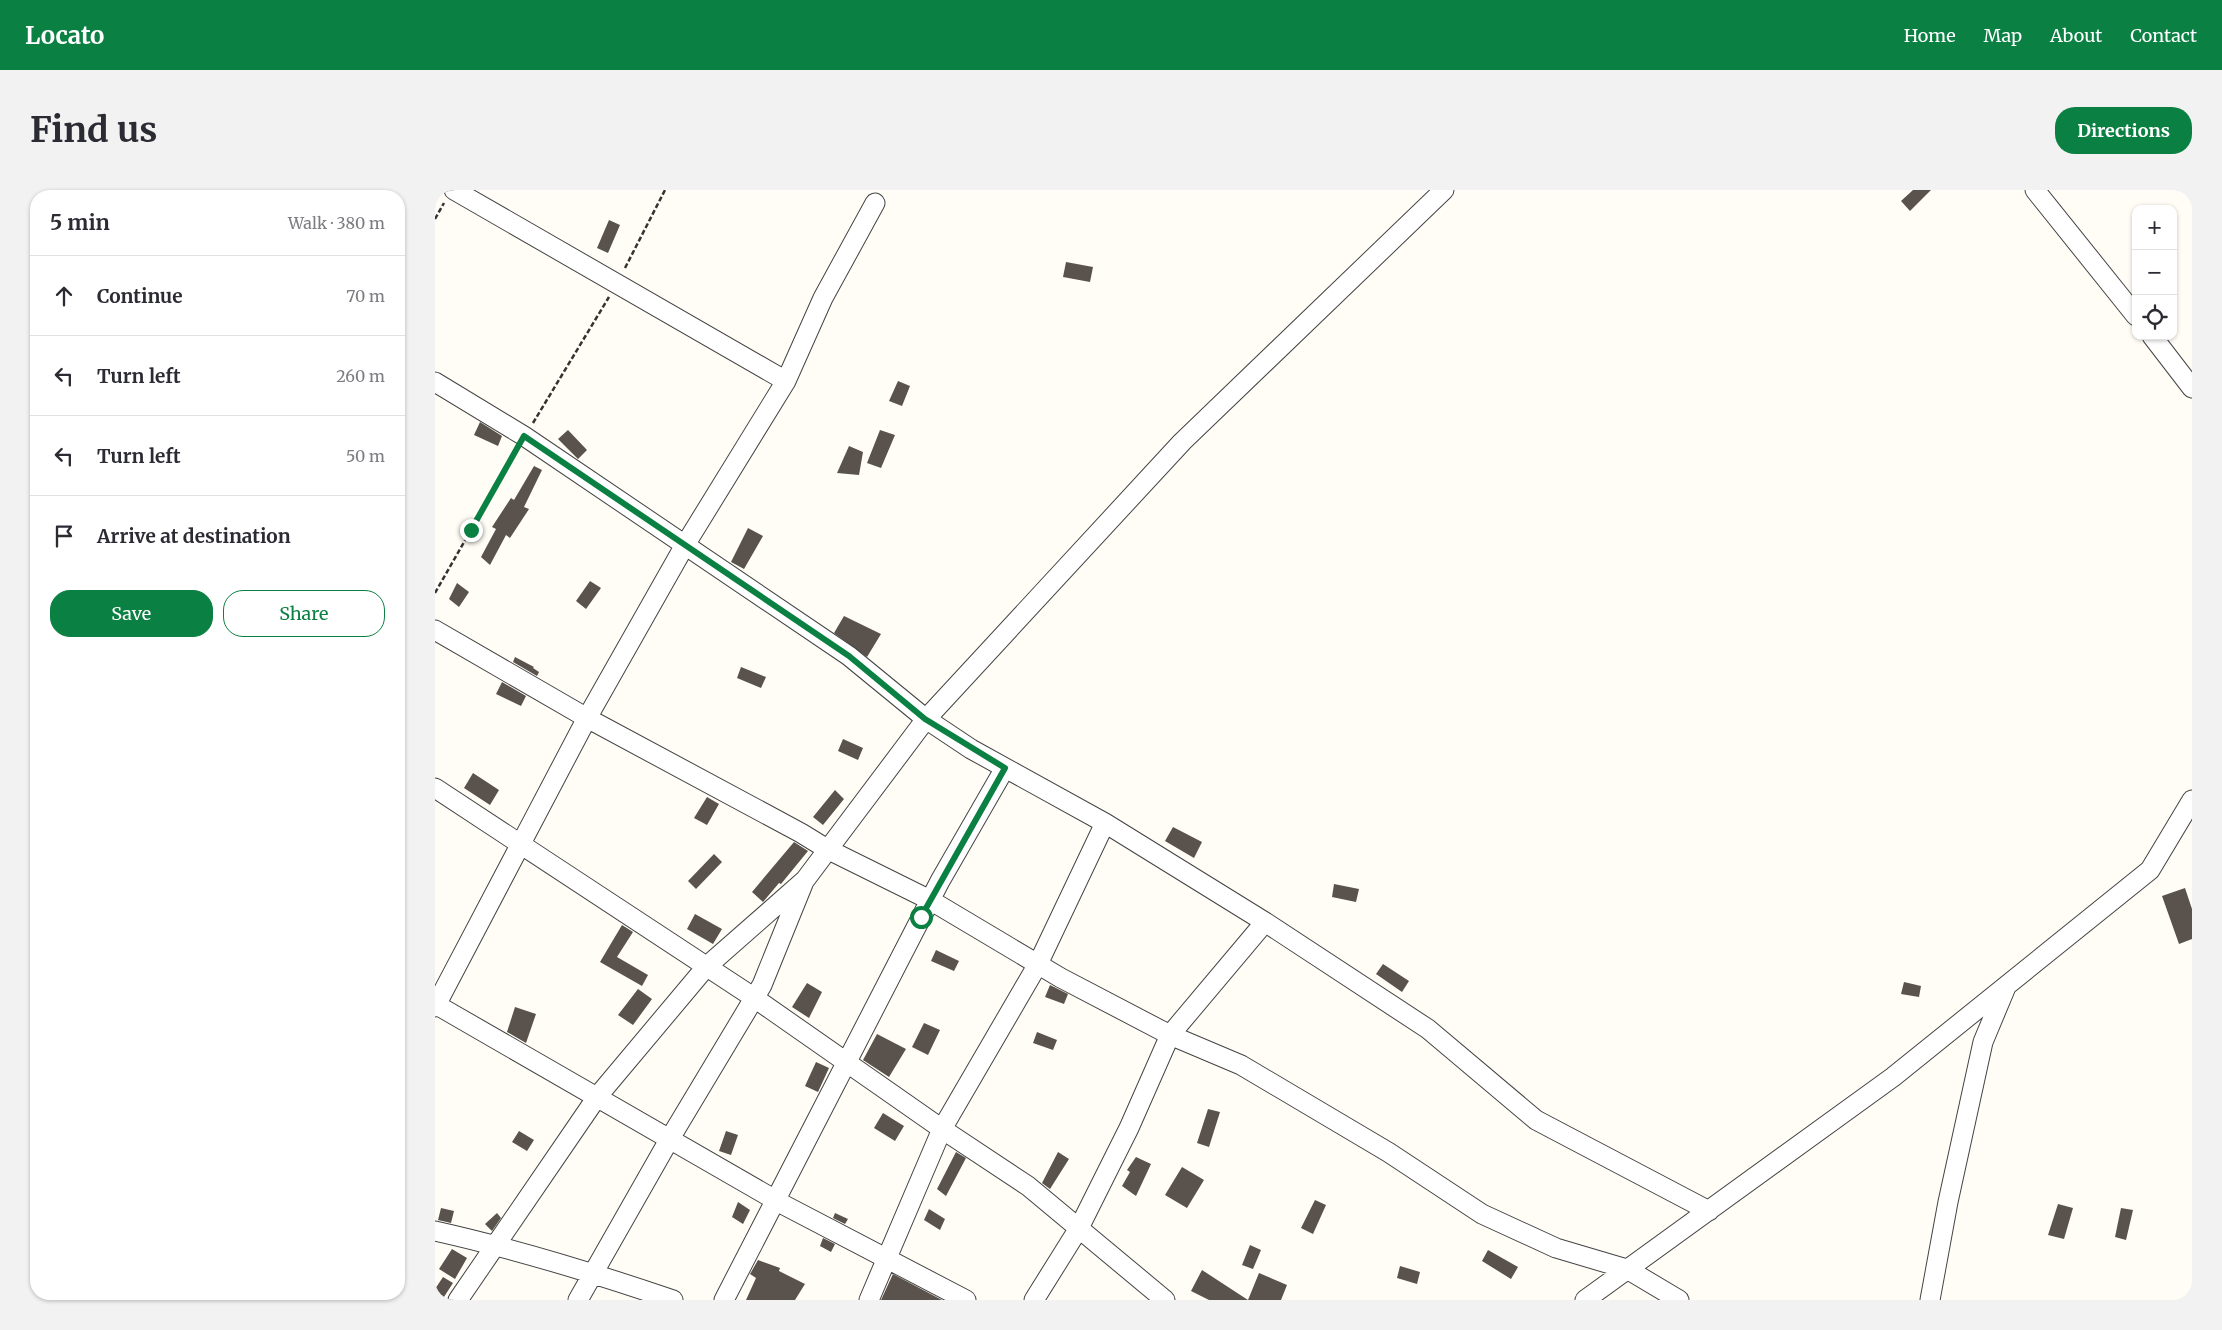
<!DOCTYPE html>
<html lang="en">
<head>
<meta charset="utf-8">
<style>
  :root { --surface:#fff; --page:#f2f2f3; --text:#2b2b33; --muted:#7c7c81; --line:#e1e1e2; --accent:#0b8043 }
  body { margin:0; font-family:Merriweather,serif; background:var(--page); color:var(--text) }
  .controls { position:absolute; right:15px; top:15px; display:grid; overflow:hidden; border-radius:10px; box-shadow:0 1px 4px #0004 }
  .controls button { width:45px; height:45px; display:grid; place-items:center; padding:0; border:0; border-bottom:1px solid var(--line); background:var(--surface); color:var(--text); font:25px sans-serif }
  .stop { position:absolute; width:15px; height:15px; margin:-11px; border:4px solid #0b8043; border-radius:50%; background:#fff }
  .stop.end { background:#0b8043; border-color:#fff; box-shadow:0 1px 5px #0008 }
  .list { margin:0; padding:0; list-style:none }
  h2 { display:flex; justify-content:space-between; align-items:center; height:65px; margin:0; padding:0 20px; font-size:21px }
  h2 small { font-size:16px; font-weight:400; color:var(--muted) }
  .list li { display:grid; grid-template-columns:32px 1fr auto; gap:15px; align-items:center; box-sizing:border-box; height:80px; padding:0 20px; border-top:1px solid var(--line) }
  .list b { display:block; font-size:19px; white-space:nowrap }
  .list em { font-size:16px; font-style:normal; color:var(--muted) }
  .actions { display:flex; gap:10px; padding:15px 20px }
  .actions a { flex:1; padding:11px 0; border:1px solid var(--accent); border-radius:20px; text-align:center; font-size:18px; color:var(--accent) }
  .actions .main { background:var(--accent); color:#fff }
  .icon { flex:none; width:28px; height:28px; fill:none; stroke:currentColor; stroke-width:2; stroke-linecap:round; stroke-linejoin:round }
  .map { position:relative; flex:none; width:1757px; height:1110px; overflow:hidden; border-radius:20px }
  header { display:flex; align-items:center; gap:30px; box-sizing:border-box; height:70px; padding:0 25px; background:var(--accent); color:#fff }
  header strong { font-size:24px }
  nav { display:flex; gap:28px; margin-inline-start:auto; font-size:18px }
  .intro { display:flex; align-items:center; justify-content:space-between; box-sizing:border-box; height:120px; padding:0 30px }
  h1 { margin:0; font-size:35px }
  .button { padding:12px 22px; border-radius:20px; background:var(--accent); color:#fff; font-size:18px; font-weight:700 }
  main { display:flex; gap:30px; padding:0 30px }
  aside { flex:1; background:var(--surface); border-radius:20px; box-shadow:0 1px 4px #0004 }
  .map>svg:first-child { display:block }
</style>
</head>
<body>
<header>
<strong>Locato</strong>
<nav><a>Home</a><a>Map</a><a>About</a><a>Contact</a></nav>
</header>
<div class="intro"><h1>Find us</h1><a class="button">Directions</a></div>
<main>
<aside>
<h2>5 min<small>Walk · 380 m</small></h2>
<ul class="list">
<li><svg class="icon" aria-label="ahead" viewBox="0 0 24 24"><path d="M12 20V5M6 11l6-6 6 6"/></svg><div><b>Continue</b></div><em>70 m</em></li>
<li><svg class="icon" aria-label="left" viewBox="0 0 24 24"><path d="M17 20v-9H6M10 6l-5 5 5 5"/></svg><div><b>Turn left</b></div><em>260 m</em></li>
<li><svg class="icon" aria-label="left" viewBox="0 0 24 24"><path d="M17 20v-9H6M10 6l-5 5 5 5"/></svg><div><b>Turn left</b></div><em>50 m</em></li>
<li><svg class="icon" aria-label="arrive" viewBox="0 0 24 24"><path d="M6 21V4h12l-3 4 3 4H6"/></svg><div><b>Arrive at destination</b></div></li>
</ul>
<div class="actions"><a class="main">Save</a><a>Share</a></div>
</aside>
<div class="map">
<svg width="1757" height="1110" viewBox="0 0 1757 1110">
  <rect width="100%" height="100%" fill="#fffdf5"/>
  <path fill="#5a524d" d="M 1478,0 L 1496,0 L 1475,21 L 1466,11 Z
    M 174,30 L 185,35 L 173,63 L 162,58 Z
    M 631,72 L 658,77 L 655,92 L 628,87 Z
    M 463,191 L 475,196 L 467,216 L 454,211 Z
    M 45,232 L 67,246 L 63,256 L 39,245 Z
    M 133,240 L 152,260 L 143,269 L 123,249 Z
    M 445,240 L 460,245 L 446,278 L 432,273 Z
    M 414,256 L 428,262 L 424,285 L 402,283 Z
    M 99,276 L 107,280 L 89,317 L 94,319 L 75,348 L 71,345 L 55,375 L 46,367 L 61,339 L 57,337 L 76,308 L 79,310 Z
    M 313,338 L 328,346 L 309,379 L 296,372 Z
    M 155,391 L 166,398 L 151,419 L 141,411 Z
    M 22,393 L 34,402 L 24,417 L 14,409 Z
    M 409,426 L 446,444 L 432,467 L 399,443 Z
    M 80,467 L 99,477 L 98,478 L 104,482 L 102,486 L 78,472 Z
    M 306,477 L 331,487 L 326,498 L 302,488 Z
    M 67,492 L 91,506 L 86,516 L 61,504 Z
    M 408,549 L 428,558 L 423,570 L 403,561 Z
    M 38,583 L 64,600 L 55,615 L 29,598 Z
    M 400,600 L 409,609 L 388,635 L 378,627 Z
    M 272,607 L 284,614 L 272,635 L 259,628 Z
    M 738,637 L 767,652 L 759,668 L 730,651 Z
    M 359,652 L 373,661 L 346,694 L 344,693 L 328,712 L 317,702 Z
    M 279,664 L 287,672 L 261,699 L 253,691 Z
    M 899,694 L 924,699 L 921,712 L 897,707 Z
    M 1750,698 L 1757,719 L 1757,749 L 1744,754 L 1727,706 Z
    M 260,724 L 287,739 L 278,754 L 252,739 Z
    M 187,735 L 198,742 L 182,767 L 213,785 L 207,796 L 165,772 Z
    M 501,760 L 524,771 L 519,781 L 496,771 Z
    M 948,774 L 974,791 L 967,802 L 941,784 Z
    M 1469,792 L 1486,796 L 1484,807 L 1466,804 Z
    M 372,793 L 387,802 L 374,828 L 357,817 Z
    M 615,795 L 633,804 L 629,814 L 610,807 Z
    M 203,799 L 217,809 L 198,835 L 183,825 Z
    M 80,817 L 101,824 L 91,853 L 72,842 Z
    M 489,833 L 505,840 L 493,865 L 477,857 Z
    M 602,842 L 622,850 L 618,860 L 598,853 Z
    M 442,844 L 471,859 L 454,887 L 428,870 Z
    M 381,872 L 394,878 L 383,902 L 370,896 Z
    M 773,919 L 785,922 L 774,957 L 762,953 Z
    M 448,923 L 469,936 L 460,951 L 439,938 Z
    M 84,941 L 99,950 L 92,961 L 77,952 Z
    M 291,941 L 303,945 L 296,965 L 284,961 Z
    M 521,962 L 531,968 L 511,1006 L 502,999 Z
    M 623,962 L 634,969 L 615,999 L 607,993 Z
    M 701,967 L 716,974 L 701,1006 L 687,996 L 695,982 L 692,980 Z
    M 747,977 L 769,990 L 752,1018 L 730,1005 Z
    M 880,1010 L 891,1015 L 878,1044 L 866,1038 Z
    M 303,1012 L 315,1020 L 308,1034 L 297,1027 Z
    M 1623,1014 L 1638,1018 L 1629,1049 L 1613,1045 Z
    M 6,1018 L 19,1021 L 16,1033 L 3,1030 Z
    M 1686,1018 L 1698,1020 L 1691,1050 L 1680,1047 Z
    M 494,1019 L 510,1029 L 505,1040 L 489,1030 Z
    M 62,1023 L 66,1028 L 57,1041 L 50,1034 Z
    M 400,1023 L 413,1029 L 410,1034 L 398,1028 Z
    M 388,1048 L 400,1054 L 396,1062 L 385,1056 Z
    M 815,1055 L 826,1060 L 818,1079 L 807,1075 Z
    M 17,1059 L 32,1068 L 20,1089 L 4,1079 Z
    M 1053,1060 L 1083,1077 L 1076,1089 L 1047,1071 Z
    M 323,1070 L 345,1078 L 344,1081 L 370,1094 L 360,1110 L 311,1110 L 321,1088 L 315,1084 Z
    M 965,1076 L 985,1082 L 982,1094 L 962,1088 Z
    M 767,1080 L 813,1110 L 824,1083 L 852,1095 L 846,1110 L 774,1110 L 756,1101 Z
    M 458,1084 L 507,1110 L 446,1110 Z
    M 8,1087 L 18,1093 L 7,1110 L 0,1110 L 0,1099 Z"/>
  <g fill="none" stroke-linecap="round" stroke-linejoin="round">
    <defs>
      <path id="minor" d="M 19,0 L 351,191
        M 1600,0 L 1701,126
        M 1717,146 L 1757,198
        M 0,192 L 89,246 L 414,466 L 491,529 L 536,559 L 670,633 L 830,732 L 993,839 L 1101,930 L 1274,1021
        M 0,440 L 152,528 L 366,643 L 392,659 L 495,710 L 626,788 L 735,845 L 806,875 L 953,962 L 1047,1024 L 1121,1058 L 1192,1079 L 1244,1110
        M 0,598 L 318,807 L 507,939 L 593,996 L 730,1110
        M 0,814 L 349,1015 L 531,1110
        M 0,817 L 152,528 L 250,355 L 351,191 L 388,108 L 440,13
        M 0,1041 C 81,1059 159,1083 238,1110
        M 23,1110 L 162,907 L 271,777 L 370,690 L 491,529 L 747,252 L 1009,0
        M 143,1110 L 234,950 L 327,795 L 368,694
        M 289,1110 L 505,691 L 570,578
        M 434,1110 L 507,939 L 603,774 L 670,633
        M 599,1110 L 644,1038 L 694,938 L 735,845 L 830,732
        M 1150,1110 L 1458,887 L 1715,680 L 1757,610
        M 1495,1110 L 1513,1012 L 1548,852 L 1571,797"/>
    </defs>
    <use href="#minor" stroke="#444" stroke-width="21"/>
    <path stroke="#333" stroke-width="2.5" stroke-dasharray="5 2.5" stroke-linecap="butt" d="M 0,29 L 9,13
      M 190,78 L 230,0
      M 98,233 L 174,107
      M 0,403 L 81,261"/>
    <use href="#minor" stroke="#fff" stroke-width="19"/>
  </g>
  <g fill="none" stroke-linecap="round" stroke-linejoin="round">
    <path stroke="#0b8043" stroke-width="6" d="M 36,340 L 89,246 L 414,466 L 490,529 L 570,578 L 486,727"/>
  </g>
</svg>
<div class="controls">
<button>+</button>
<button>−</button>
<button><svg class="icon" aria-label="locate" viewBox="0 0 24 24"><circle cx="12" cy="12" r="6"/><path d="M12 2v4M12 18v4M2 12h4M18 12h4"/></svg></button>
</div>
<div class="stop" style="left:486px;top:727px"></div>
<div class="stop end" style="left:36px;top:340px"></div>
</div>
</main>
</body>
</html>
